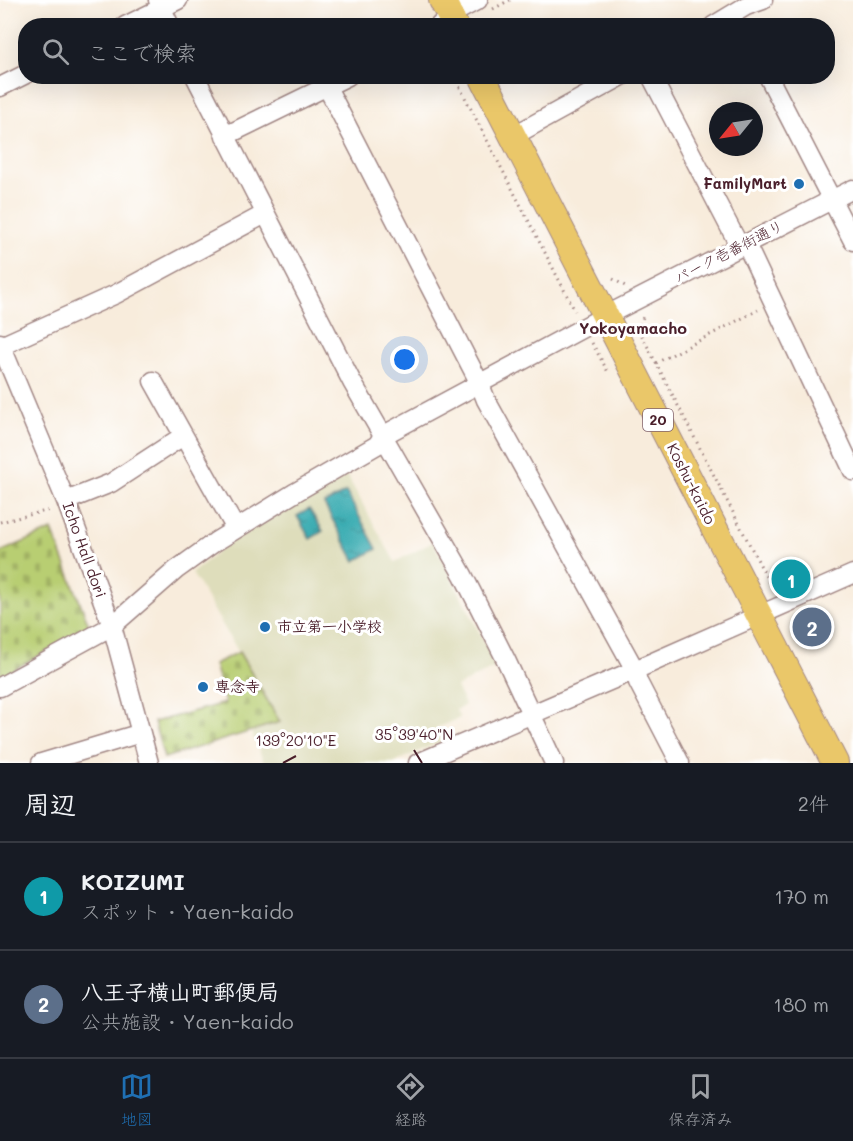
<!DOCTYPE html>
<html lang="ja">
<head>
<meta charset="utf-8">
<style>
  :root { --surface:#171b24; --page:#20242c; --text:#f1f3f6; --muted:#9ea1a6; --line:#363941; --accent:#1f6fb2 }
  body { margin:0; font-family:Mali,"Klee One",sans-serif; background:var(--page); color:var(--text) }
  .compass { position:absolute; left:709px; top:102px; width:54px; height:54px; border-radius:50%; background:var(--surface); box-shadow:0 6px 24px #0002; rotate:240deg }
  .you { position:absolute; left:405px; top:360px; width:21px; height:21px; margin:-15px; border:4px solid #fff; border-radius:50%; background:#1a73e8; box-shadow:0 0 0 9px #1a73e833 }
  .badge { display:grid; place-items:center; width:39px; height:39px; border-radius:50%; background:var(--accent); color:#fff; font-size:20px; font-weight:700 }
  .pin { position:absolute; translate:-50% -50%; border:3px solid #fff; box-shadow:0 2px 6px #0006 }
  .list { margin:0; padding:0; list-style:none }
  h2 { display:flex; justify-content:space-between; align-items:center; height:78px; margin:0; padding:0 24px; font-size:26px }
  h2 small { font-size:20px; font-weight:400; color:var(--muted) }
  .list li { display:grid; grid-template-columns:39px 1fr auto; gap:18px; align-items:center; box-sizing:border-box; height:108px; padding:0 24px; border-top:2px solid var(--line) }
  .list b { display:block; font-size:22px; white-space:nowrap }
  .list p { margin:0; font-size:20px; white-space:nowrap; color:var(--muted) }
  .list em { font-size:20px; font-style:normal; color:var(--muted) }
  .icon { flex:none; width:33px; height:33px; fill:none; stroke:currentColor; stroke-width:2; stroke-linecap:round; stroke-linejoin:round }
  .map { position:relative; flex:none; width:853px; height:763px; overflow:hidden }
  .search { position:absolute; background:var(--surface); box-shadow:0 6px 24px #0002; left:18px; right:18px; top:18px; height:66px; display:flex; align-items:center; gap:15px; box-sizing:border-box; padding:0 21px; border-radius:24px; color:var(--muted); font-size:22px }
  .sheet { height:294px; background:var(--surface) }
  nav { display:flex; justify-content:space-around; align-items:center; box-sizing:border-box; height:84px; border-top:2px solid var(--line); background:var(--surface); font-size:16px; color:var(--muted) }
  nav a { display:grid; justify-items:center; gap:3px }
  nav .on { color:var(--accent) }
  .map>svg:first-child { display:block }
</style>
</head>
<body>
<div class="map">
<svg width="853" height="763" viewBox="0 0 853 763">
  <defs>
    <pattern id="cemetery-stones" width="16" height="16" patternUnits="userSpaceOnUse" patternTransform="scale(1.5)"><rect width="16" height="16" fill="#b8ce72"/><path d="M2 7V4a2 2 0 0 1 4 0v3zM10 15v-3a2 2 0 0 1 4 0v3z" fill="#a0b063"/></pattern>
    <pattern id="water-ripples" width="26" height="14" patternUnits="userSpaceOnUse" patternTransform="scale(1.5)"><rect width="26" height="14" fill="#38abb1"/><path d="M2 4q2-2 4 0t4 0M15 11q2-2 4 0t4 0" fill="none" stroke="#318b90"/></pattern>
  </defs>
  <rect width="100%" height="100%" fill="#fff"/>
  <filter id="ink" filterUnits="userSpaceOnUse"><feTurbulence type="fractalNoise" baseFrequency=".0167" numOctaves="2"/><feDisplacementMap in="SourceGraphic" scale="12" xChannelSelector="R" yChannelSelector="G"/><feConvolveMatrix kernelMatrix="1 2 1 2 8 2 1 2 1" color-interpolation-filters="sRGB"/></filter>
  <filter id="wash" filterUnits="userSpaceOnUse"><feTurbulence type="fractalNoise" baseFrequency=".008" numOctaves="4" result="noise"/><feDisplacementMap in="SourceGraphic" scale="24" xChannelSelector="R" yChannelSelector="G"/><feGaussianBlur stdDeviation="1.35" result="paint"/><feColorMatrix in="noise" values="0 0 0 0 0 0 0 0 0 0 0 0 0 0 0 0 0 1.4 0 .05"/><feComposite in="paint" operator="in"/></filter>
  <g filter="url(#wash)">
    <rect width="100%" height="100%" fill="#f8ecdc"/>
    <path fill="#deddbb" d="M 347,476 L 395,562 L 433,542 L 497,666 L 456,687 L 465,705 L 456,710 L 460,718 L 436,728 L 442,741 L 393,763 L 264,763 L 251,731 L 280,722 L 192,573 L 230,542 Z"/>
    <path fill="url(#cemetery-stones)" stroke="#81764e" stroke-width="1.5" d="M 52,530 L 90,628 L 0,677 L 0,552 Z
      M 239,652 L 280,722 L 164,758 L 154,722 L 225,703 L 214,664 Z"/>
    <path fill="url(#water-ripples)" stroke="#41656e" stroke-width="1.5" d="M 346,492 L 377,549 L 355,561 L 324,504 Z
      M 309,509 L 323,531 L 310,539 L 297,516 Z"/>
  </g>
  <g filter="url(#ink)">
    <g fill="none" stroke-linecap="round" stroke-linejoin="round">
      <defs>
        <path id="minor" d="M 158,0 L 170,26
          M 125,26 L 178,0
          M 439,26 L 450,15 L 478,0
          M 713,26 L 746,6 L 763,0
          M 195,76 L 352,382 L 463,575 L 506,660 L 554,763
          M 651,76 L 740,247
          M 768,76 L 853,241
          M 0,87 L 26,74
          M 327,87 L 479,382 L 486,400 L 635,670 L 638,682 L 680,763
          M 225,136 L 348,76
          M 513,136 L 622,76
          M 746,244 L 853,471
          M 0,343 L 66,501 L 112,626 L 149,763
          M 1,346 L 116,294 L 265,214
          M 153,381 L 236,529
          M 66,501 L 111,483 L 183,436
          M 0,687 L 112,626 L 176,570 L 215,542 L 296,492 L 377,445 L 384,435 L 605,316 L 853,189
          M 41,763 L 141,733
          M 418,763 L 635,670 L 853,574"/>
        <path id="highway" d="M 442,0 L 455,26
          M 482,76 L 835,763"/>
      </defs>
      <use href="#minor" stroke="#a18684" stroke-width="21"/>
      <use href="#highway" stroke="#a18684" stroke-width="28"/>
      <path stroke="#a18684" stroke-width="3" stroke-dasharray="1.5 4.5" stroke-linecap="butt" d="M 493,9 L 510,0
        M 454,76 L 575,311
        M 613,279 L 625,286
        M 638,330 L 643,317
        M 639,330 L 771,586
        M 592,343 L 608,372
        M 656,363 L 758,310
        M 0,522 L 50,510"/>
      <use href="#minor" stroke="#fff" stroke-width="18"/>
      <use href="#highway" stroke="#eac769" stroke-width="26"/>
    </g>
  </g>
  <path fill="none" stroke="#4a1f2b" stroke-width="2" d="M 414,750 L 422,763M 283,763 L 296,756"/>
  <g fill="#1f6fb2" stroke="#fff" stroke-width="2">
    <circle cx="799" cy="184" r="6"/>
    <circle cx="265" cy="627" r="6"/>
    <circle cx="203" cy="687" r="6"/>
  </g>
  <g text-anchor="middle" stroke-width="6" stroke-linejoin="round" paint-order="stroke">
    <rect fill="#fff" stroke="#80626b" stroke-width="1.5" x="643" y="409" width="30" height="22" rx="4.5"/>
    <g font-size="14" font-weight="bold" fill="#4a1f2b">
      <text x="658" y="425">20</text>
    </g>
    <g font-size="15" font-weight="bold" fill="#4a1f2b" stroke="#fff" text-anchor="start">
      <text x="787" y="189" text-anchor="end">FamilyMart</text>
      <text x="277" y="632">市立第一小学校</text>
      <text x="215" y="692">専念寺</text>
    </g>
    <g font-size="15" fill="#4a1f2b" stroke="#fff">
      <text transform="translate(729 252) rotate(-27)" y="5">パーク壱番街通り</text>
      <text transform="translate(691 484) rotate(63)" y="5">Koshu-kaido</text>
      <text transform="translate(84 550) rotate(70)" y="5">Icho Hall dori</text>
    </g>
    <g font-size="16" font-weight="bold" fill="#4a1f2b" stroke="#fff">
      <text x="633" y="334">Yokoyamacho</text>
    </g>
  </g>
  <g font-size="15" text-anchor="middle" fill="#4a1f2b" stroke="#fff" stroke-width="6" stroke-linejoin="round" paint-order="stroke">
    <text x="414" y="740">35°39'40"N</text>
    <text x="296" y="746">139°20'10"E</text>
  </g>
</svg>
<svg class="compass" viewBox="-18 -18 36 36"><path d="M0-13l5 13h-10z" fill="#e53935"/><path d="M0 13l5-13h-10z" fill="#9ea1a6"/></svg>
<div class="you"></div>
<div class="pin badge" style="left:791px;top:579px;background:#0f9aa8">1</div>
<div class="pin badge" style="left:812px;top:627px;background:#5c6f8a">2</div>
<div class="search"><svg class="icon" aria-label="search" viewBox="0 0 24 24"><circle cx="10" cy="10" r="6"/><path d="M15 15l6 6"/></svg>ここで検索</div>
</div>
<section class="sheet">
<h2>周辺<small>2件</small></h2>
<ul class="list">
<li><span class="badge" style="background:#0f9aa8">1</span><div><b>KOIZUMI</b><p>スポット · Yaen-kaido</p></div><em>170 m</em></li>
<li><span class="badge" style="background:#5c6f8a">2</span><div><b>八王子横山町郵便局</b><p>公共施設 · Yaen-kaido</p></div><em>180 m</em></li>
</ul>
</section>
<nav>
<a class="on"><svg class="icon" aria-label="map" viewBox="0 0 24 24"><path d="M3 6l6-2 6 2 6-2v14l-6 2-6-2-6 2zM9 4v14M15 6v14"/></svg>地図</a>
<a><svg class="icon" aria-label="directions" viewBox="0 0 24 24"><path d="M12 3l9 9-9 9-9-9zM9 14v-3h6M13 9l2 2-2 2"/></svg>経路</a>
<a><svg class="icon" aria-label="saved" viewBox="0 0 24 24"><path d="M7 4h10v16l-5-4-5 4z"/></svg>保存済み</a>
</nav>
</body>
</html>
